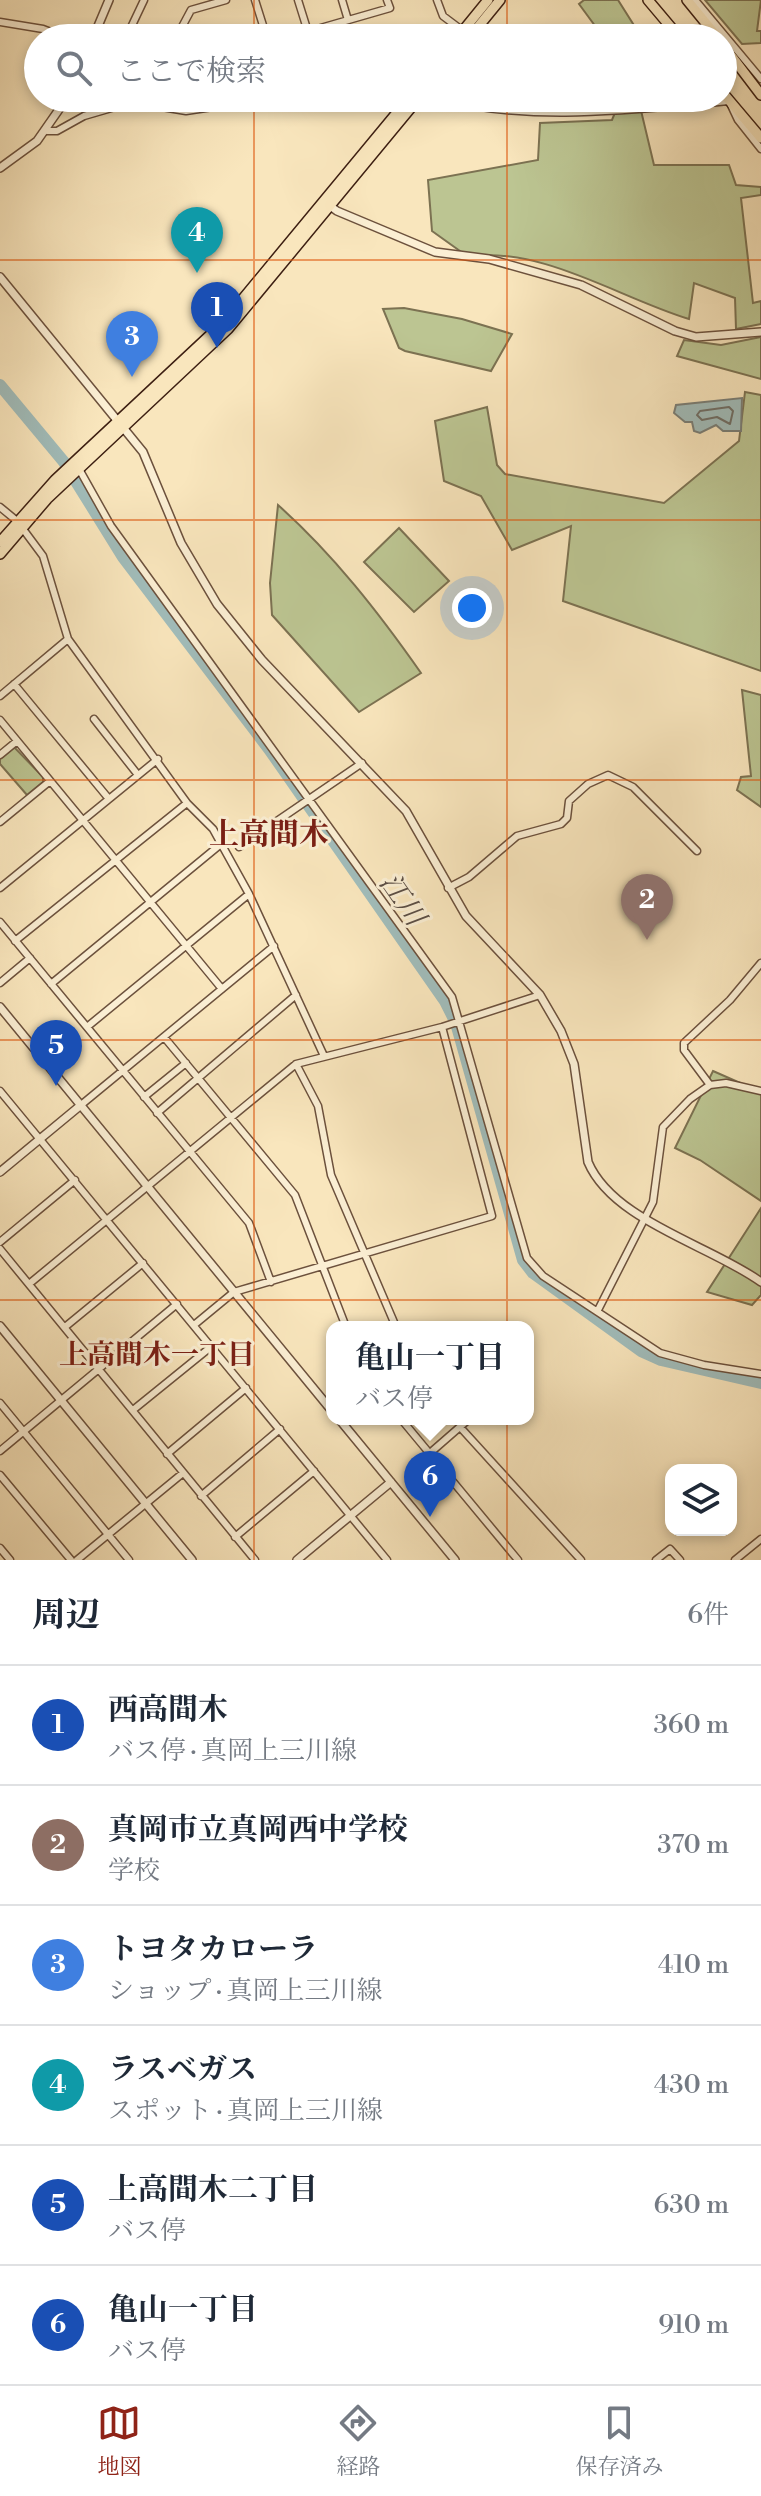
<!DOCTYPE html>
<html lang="ja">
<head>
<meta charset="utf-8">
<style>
  :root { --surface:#fff; --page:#f6f6f7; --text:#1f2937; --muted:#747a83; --line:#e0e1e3; --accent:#8f2418 }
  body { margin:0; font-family:"Libre Bodoni","Noto Serif JP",serif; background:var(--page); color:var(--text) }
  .controls { position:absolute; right:24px; bottom:24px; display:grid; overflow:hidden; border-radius:16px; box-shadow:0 4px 12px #0003 }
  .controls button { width:72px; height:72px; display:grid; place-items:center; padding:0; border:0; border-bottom:2px solid var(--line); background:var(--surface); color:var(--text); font:40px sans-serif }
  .you { position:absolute; left:472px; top:608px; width:28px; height:28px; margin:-20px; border:6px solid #fff; border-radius:50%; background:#1a73e8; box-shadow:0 0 0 12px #1a73e833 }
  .badge { display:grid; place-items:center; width:52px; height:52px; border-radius:50%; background:var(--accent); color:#fff; font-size:26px; font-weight:700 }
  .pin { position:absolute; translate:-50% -66px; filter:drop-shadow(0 2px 4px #0008) }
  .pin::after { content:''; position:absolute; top:42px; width:28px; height:24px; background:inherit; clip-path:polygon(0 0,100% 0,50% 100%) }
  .popup { position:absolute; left:326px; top:1321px; width:208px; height:104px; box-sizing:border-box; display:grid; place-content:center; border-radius:16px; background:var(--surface); filter:drop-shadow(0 2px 6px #0005); font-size:26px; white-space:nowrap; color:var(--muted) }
  .popup b { font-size:30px; color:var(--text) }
  .popup::after { content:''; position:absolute; left:50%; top:100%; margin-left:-16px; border:16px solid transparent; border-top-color:var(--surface) }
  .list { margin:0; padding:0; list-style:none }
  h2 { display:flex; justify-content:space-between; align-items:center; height:104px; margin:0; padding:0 32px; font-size:34px }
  h2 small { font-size:26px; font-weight:400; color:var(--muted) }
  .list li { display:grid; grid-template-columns:52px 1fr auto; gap:24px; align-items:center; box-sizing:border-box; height:120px; padding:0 32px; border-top:2px solid var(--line) }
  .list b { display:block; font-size:30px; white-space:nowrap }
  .list p { margin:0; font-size:26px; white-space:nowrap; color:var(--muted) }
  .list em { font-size:26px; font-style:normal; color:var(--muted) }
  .icon { flex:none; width:44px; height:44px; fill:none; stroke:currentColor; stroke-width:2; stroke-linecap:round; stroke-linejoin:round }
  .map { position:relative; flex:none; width:761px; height:1560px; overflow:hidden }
  .search { position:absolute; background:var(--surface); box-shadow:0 4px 12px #0003; left:24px; right:24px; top:24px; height:88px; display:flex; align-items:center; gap:20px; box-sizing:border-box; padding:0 28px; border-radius:44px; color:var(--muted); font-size:30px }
  .sheet { height:824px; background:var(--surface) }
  nav { display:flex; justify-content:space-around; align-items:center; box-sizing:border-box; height:112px; border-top:2px solid var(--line); background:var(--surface); font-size:22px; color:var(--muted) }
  nav a { display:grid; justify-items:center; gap:4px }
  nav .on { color:var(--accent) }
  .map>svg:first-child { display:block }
</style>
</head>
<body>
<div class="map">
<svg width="761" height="1560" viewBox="0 0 761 1560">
  <rect width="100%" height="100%" fill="#f9e6bd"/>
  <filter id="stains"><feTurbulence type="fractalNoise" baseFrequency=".0025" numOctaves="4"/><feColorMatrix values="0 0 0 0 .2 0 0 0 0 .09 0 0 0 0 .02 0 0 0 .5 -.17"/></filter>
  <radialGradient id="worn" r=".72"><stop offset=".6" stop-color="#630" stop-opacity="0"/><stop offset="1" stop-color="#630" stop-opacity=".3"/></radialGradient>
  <path fill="#bcc592" stroke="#7c7252" stroke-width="2" d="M 584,0 L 618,0 L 642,38 L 604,38 L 579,4 Z
    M 705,0 L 761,0 L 757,31 L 761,31 L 761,43 L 742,44 Z
    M 621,98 L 638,98 L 654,165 L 729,165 L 736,185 L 761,187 L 761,195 L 741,198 L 753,303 L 761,301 L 761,324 L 736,329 L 735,298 L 694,283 L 689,319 C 617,297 545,247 467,256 L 432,231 L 428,180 L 538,160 L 540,123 L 612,120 Z
    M 404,308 L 462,319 L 512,334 L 491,371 L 405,351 L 399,348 L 383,309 Z
    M 761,337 L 761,379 L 677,356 L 684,340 L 721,345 Z
    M 745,392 L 761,395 L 761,671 L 563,601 L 571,526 L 512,550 L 481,496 L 444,481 L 435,421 L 487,407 L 497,465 L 505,474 L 664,503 L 739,441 Z
    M 278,505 C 333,554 379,613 421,673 L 359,712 L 272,615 L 270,583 Z
    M 399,528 L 449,581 L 414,612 L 364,562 Z
    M 742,690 L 761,695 L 761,807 L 737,790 L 741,777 L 751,776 Z
    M 14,747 L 43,777 L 43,782 L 27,795 L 0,764 L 0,759 Z
    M 713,1071 L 761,1092 L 761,1201 L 700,1160 L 675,1148 Z
    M 761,1208 L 761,1295 L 752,1305 L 707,1292 Z"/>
  <path fill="#a1bdbb" stroke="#797e77" stroke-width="2" d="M 742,398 L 741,431 L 723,431 L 716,425 L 700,433 L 694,431 L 692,422 L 685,422 L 674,413 L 676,405 Z"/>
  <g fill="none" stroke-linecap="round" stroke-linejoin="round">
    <path stroke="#6f6e66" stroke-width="2" d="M 729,407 L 733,411 L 730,424 L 717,417 L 702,420 L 697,415 L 700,411 Z"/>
    <path stroke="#a1bdbb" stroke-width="12" d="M 0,385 L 64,462 L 123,557 L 269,749 L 445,1001 L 456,1023 L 523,1260 L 533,1273 L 641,1351 L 661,1360 L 761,1383"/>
    <defs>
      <path id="minor" d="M 255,0 L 267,38
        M 298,0 L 308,32
        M 342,0 L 348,20
        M 437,0 L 443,16 L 463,31
        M 695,0 L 761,79
        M 0,22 L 43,29 L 66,38
        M 126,38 L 144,0
        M 176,38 L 191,10 L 226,0
        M 286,38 L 390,8 L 387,0
        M 433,98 C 532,123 629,110 729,101 L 738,120 L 761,149
        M 94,113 L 100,98
        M 47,131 L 57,131 L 84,116 L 132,102 L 186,111 L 273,98
        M 79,469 L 111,526 L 452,997 L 527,1258 L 543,1276 L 660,1353 L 704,1365 L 761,1374
        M 0,507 L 17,521 L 43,556 L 68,639 L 187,803 L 213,829 L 249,894 L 324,1056
        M 14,684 L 109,799
        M 0,696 L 68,639
        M 94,719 L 138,775
        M 0,720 L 222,989
        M 0,755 L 17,741
        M 0,822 L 50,781
        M 239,847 L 362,763
        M 0,888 L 158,759
        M 448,888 L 469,877 L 517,836 L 561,824 L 567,818 L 569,801 L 588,784 L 608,775 L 633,787 L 697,851
        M 0,922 L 249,1223 L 271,1282
        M 15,941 L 187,803
        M 0,983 L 30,958
        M 51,984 L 221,844
        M 87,1027 L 249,894
        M 164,1037 L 295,1195 L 346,1327
        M 296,1064 L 318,1106 L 331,1175 L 396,1327
        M 710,1085 L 684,1050 L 684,1043 L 730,1000 L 761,963
        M 0,1091 L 387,1560
        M 144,1097 L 186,1063
        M 81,1105 L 274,946
        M 157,1113 L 296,995
        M 0,1242 L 75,1180
        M 0,1249 L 255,1560
        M 29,1284 L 296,1064 L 442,1027 L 540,995
        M 598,1310 L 653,1202 L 663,1127 L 690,1099 L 710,1085 L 726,1083 L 761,1091
        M 194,1325 L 234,1292 L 492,1216 L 442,1027
        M 65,1327 L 143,1263
        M 0,1403 L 129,1560
        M 133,1410 L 212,1346
        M 401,1419 L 518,1560
        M 460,1427 L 581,1560
        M 0,1451 L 177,1304
        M 430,1453 L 469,1419
        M 167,1454 L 246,1388
        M 0,1475 L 71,1560
        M 201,1496 L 280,1429
        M 235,1537 L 314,1471
        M 0,1548 L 10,1560
        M 77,1560 L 183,1473
        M 656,1560 L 670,1549 L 680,1560
        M 735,1560 L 761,1539"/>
      <path id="tertiary" d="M 93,38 L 109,0
        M 0,168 L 37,141 L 67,98
        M 326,203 L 337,211 L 435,252 L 489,259 L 581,285 L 675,331 L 696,337 L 761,332
        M 0,277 L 143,452 L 181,543 L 217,604 L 262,660 L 406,811 L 466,916 L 540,995 L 561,1031 L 574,1064 L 588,1162 C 613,1221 710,1245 761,1282
        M 0,1007 L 332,1411
        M 0,1172 L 81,1105
        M 0,1326 L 192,1560
        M 339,1419 L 455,1560
        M 297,1560 L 391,1482"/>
      <path id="primary" d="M 457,38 L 488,0
        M 469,38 L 500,0
        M 0,542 L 55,480 L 222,324 L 409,98
        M 0,554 L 47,499 L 228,329 L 419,98"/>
      <path id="trunk" d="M 648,0 L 680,38
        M 687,0 L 718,38
        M 723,45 L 761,95
        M 723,93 L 761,138"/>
    </defs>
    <use href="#minor" stroke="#6c513d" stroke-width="9"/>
    <use href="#tertiary" stroke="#6c513d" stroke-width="10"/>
    <use href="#primary" stroke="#3d1f12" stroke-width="12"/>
    <use href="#trunk" stroke="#3d1f12" stroke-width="12"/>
    <use href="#minor" stroke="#fbefd4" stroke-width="6"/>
    <use href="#tertiary" stroke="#fbefd4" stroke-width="7"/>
    <use href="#primary" stroke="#f9e6bd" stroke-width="9"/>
    <use href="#trunk" stroke="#f9e6bd" stroke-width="9"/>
  </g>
  <path fill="none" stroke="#df560c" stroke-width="2" stroke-opacity="0.55" d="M 254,0 L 254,38M 507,0 L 507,38M 254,98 L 254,1560M 507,98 L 507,1560M 0,260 L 761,260M 0,520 L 761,520M 0,780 L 761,780M 0,1040 L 761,1040M 0,1300 L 761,1300"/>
  <g text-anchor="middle" stroke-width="6" stroke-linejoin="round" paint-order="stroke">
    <g font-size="28" font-style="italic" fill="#5b4e45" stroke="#fbefd4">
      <text transform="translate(403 899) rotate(55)" y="10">江川</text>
    </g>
    <g font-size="28" font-weight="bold" fill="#7a1f14" stroke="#fbefd4">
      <text x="157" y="1364">上高間木一丁目</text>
    </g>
    <g font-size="30" font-weight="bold" fill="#7a1f14" stroke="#fbefd4">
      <text x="269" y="844">上高間木</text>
    </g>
  </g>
  <rect width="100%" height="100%" filter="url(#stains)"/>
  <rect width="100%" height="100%" fill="url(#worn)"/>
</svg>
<div class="controls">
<button><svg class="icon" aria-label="layers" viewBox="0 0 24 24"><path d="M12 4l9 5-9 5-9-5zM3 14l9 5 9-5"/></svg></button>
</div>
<div class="you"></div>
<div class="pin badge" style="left:217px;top:348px;background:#1a4fb4">1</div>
<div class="pin badge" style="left:647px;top:940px;background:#8d6e63">2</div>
<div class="pin badge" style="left:132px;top:377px;background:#3f7fe0">3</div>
<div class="pin badge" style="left:197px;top:273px;background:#0f9aa8">4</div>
<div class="pin badge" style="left:56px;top:1086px;background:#1a4fb4">5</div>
<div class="pin badge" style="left:430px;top:1517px;background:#1a4fb4">6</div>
<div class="popup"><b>亀山一丁目</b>バス停</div>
<div class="search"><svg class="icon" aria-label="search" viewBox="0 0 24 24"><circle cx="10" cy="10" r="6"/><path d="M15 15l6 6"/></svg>ここで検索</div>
</div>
<section class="sheet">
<h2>周辺<small>6件</small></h2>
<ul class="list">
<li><span class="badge" style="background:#1a4fb4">1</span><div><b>西高間木</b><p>バス停 · 真岡上三川線</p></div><em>360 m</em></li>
<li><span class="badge" style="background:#8d6e63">2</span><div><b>真岡市立真岡西中学校</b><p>学校</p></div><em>370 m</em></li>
<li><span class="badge" style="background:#3f7fe0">3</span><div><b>トヨタカローラ</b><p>ショップ · 真岡上三川線</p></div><em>410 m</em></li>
<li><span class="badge" style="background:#0f9aa8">4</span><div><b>ラスベガス</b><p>スポット · 真岡上三川線</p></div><em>430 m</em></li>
<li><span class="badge" style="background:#1a4fb4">5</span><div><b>上高間木二丁目</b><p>バス停</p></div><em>630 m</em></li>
<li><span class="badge" style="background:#1a4fb4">6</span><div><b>亀山一丁目</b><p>バス停</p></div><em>910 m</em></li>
</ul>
</section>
<nav>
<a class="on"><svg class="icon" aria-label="map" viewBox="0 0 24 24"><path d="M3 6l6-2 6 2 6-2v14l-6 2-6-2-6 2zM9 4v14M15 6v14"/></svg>地図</a>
<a><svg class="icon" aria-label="directions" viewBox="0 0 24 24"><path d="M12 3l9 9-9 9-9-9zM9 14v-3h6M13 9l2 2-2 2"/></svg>経路</a>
<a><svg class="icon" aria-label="saved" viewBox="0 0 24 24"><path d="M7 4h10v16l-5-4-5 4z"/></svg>保存済み</a>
</nav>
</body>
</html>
